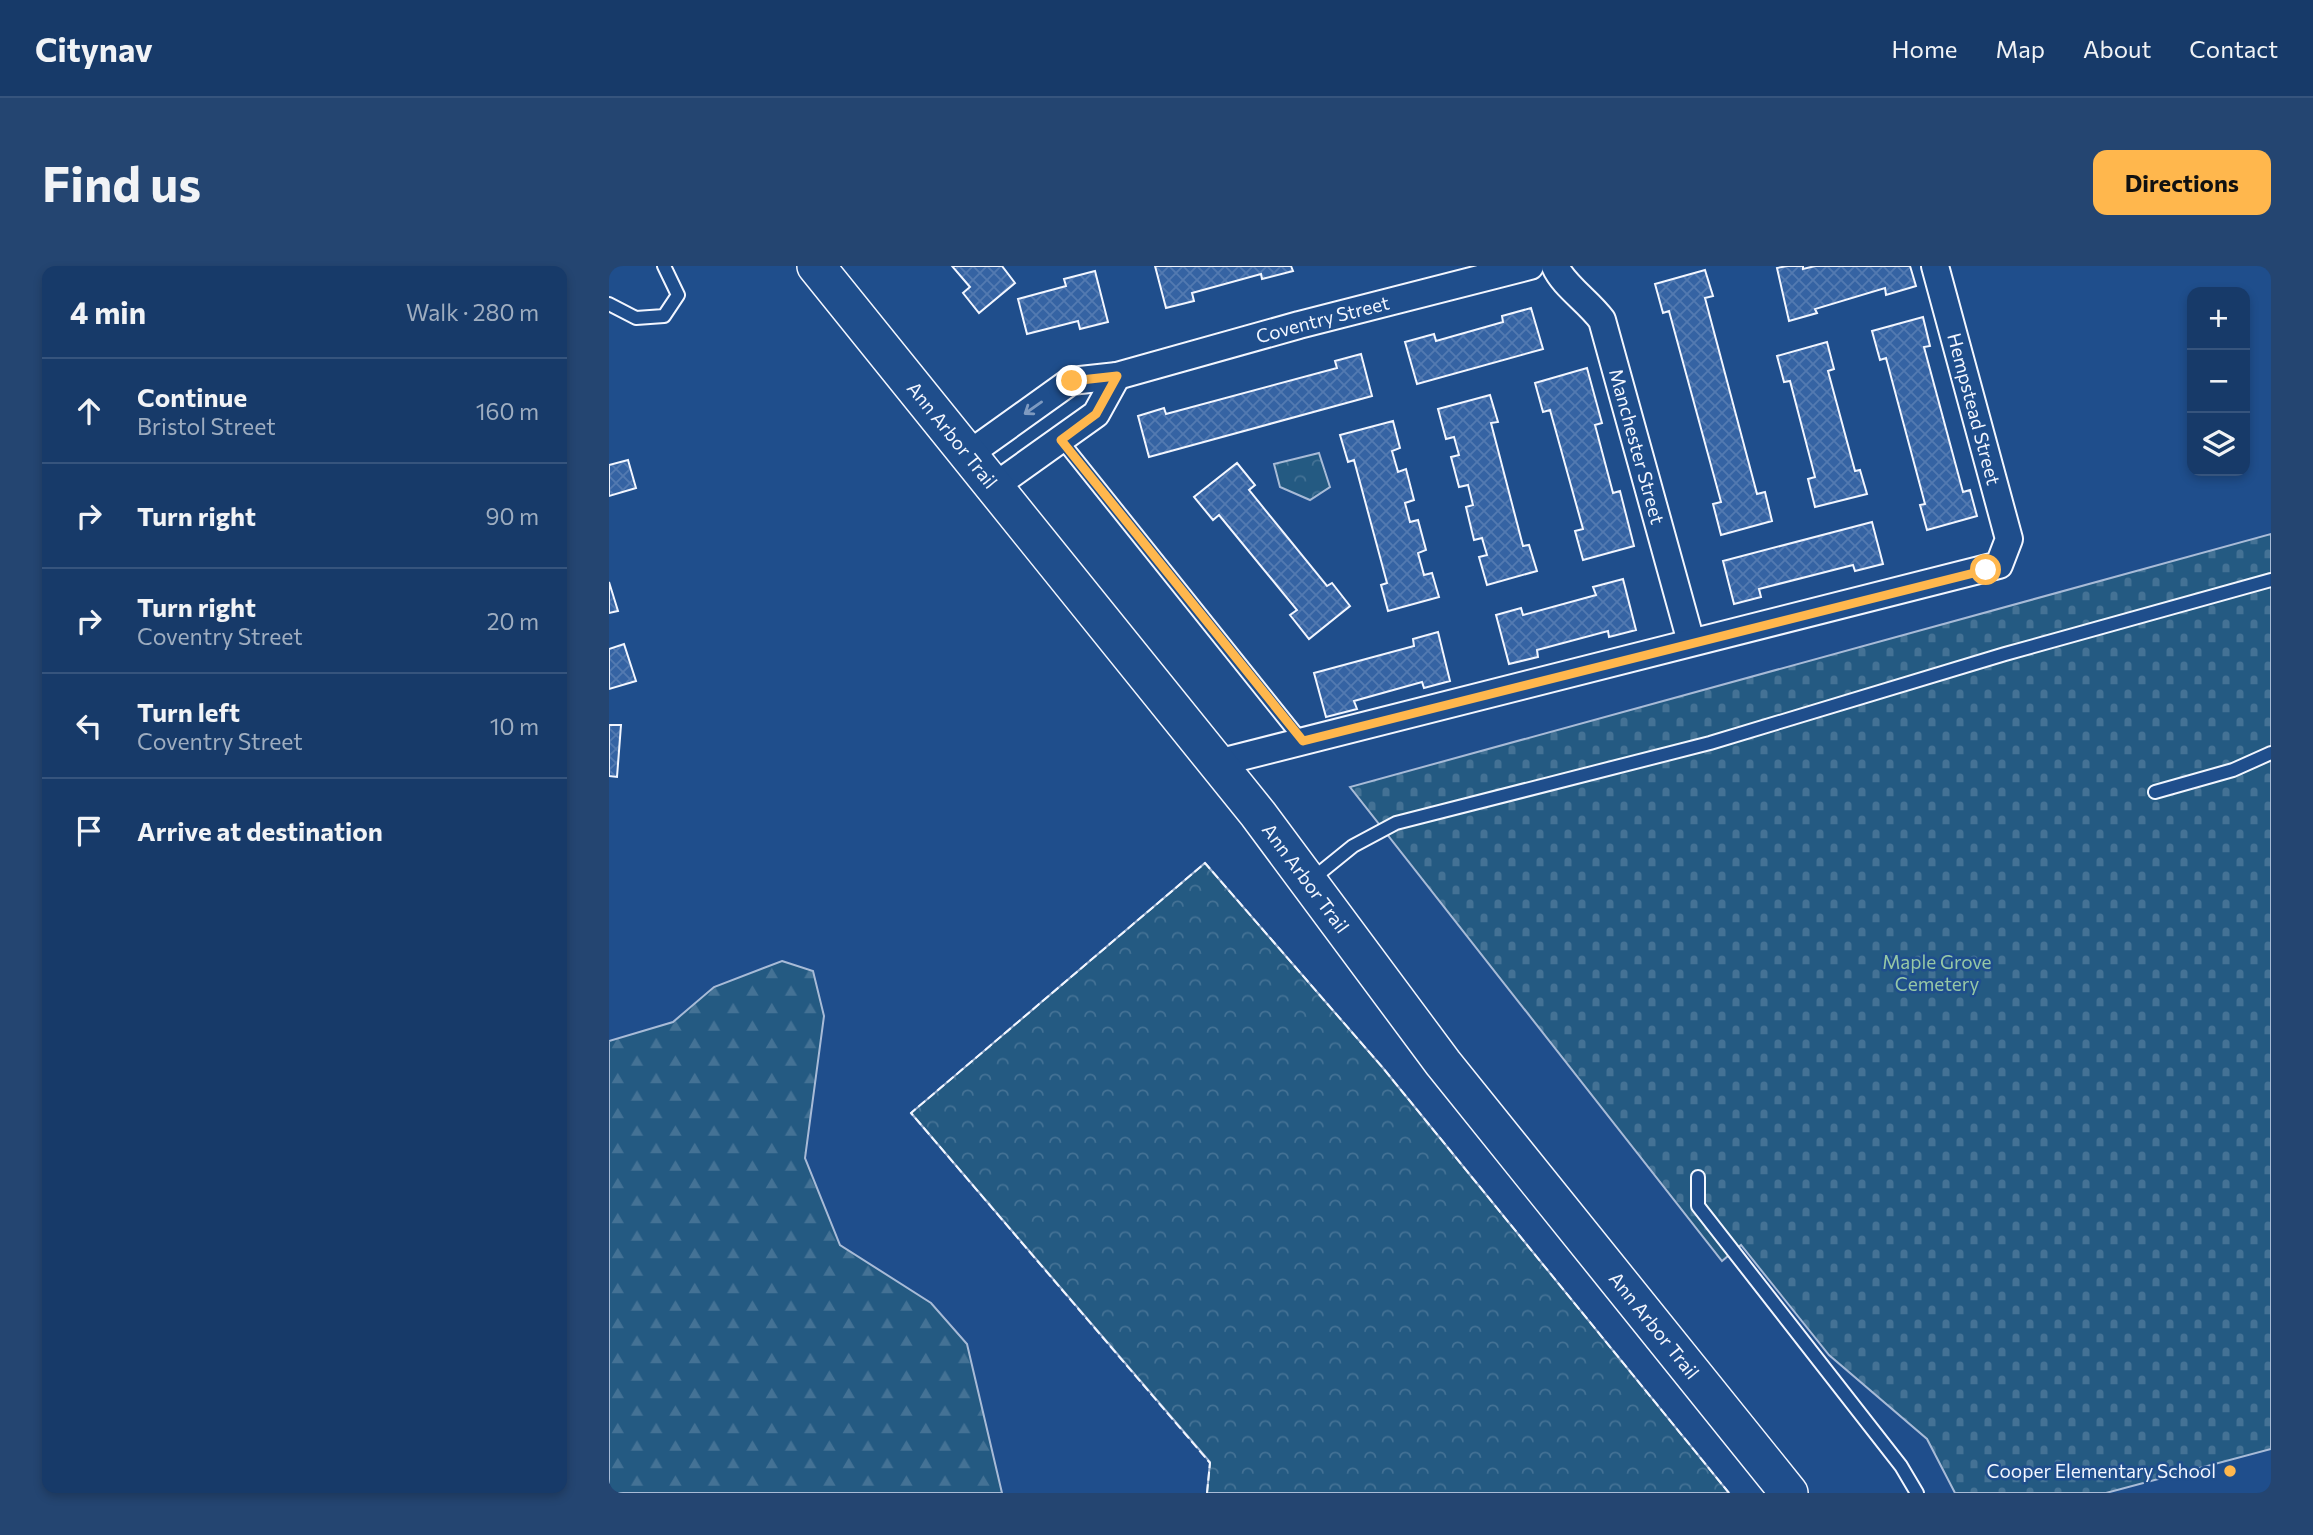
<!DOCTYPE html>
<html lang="en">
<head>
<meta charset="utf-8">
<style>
  :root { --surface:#173a69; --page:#244571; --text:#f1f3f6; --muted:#9eadc0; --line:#36547d; --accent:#ffb74d }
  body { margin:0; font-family:Commissioner,sans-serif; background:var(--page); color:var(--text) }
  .controls { position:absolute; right:21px; top:21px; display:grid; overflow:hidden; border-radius:14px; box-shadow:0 4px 10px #0003 }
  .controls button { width:63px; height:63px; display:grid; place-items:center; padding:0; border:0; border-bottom:2px solid var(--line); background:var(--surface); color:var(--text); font:35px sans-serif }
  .stop { position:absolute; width:21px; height:21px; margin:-16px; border:5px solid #ffb74d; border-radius:50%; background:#fff }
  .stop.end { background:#ffb74d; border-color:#fff; box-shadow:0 2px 7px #0008 }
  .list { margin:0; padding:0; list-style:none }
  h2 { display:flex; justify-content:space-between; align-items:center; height:91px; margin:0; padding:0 28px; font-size:30px }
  h2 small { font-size:23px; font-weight:400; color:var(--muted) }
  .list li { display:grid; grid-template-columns:46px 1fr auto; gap:21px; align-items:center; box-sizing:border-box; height:105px; padding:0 28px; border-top:2px solid var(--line) }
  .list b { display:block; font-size:26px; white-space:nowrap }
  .list p { margin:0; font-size:23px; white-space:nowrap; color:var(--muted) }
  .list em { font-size:23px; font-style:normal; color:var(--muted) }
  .icon { flex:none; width:38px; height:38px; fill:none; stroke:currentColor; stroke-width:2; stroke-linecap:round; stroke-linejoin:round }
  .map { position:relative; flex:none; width:1662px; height:1227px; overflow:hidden; border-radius:14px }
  header { display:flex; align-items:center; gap:42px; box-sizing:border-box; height:98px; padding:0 35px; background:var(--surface); border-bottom:2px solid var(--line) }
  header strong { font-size:33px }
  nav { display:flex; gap:38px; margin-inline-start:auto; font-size:24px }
  .intro { display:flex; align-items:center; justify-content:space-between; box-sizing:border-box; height:168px; padding:0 42px }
  h1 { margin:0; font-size:49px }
  .button { padding:18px 32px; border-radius:14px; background:var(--accent); color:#111; font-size:24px; font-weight:700 }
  main { display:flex; gap:42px; padding:0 42px }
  aside { flex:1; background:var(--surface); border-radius:14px; box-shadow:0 4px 10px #0003 }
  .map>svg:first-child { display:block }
</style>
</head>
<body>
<header>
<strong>Citynav</strong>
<nav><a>Home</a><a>Map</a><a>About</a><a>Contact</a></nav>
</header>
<div class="intro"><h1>Find us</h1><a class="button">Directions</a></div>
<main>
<aside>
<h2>4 min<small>Walk · 280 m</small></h2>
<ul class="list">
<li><svg class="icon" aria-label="ahead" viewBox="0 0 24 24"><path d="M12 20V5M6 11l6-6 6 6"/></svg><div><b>Continue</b><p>Bristol Street</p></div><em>160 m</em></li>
<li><svg class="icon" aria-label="right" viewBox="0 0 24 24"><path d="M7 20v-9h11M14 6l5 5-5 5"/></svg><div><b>Turn right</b></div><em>90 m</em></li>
<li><svg class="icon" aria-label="right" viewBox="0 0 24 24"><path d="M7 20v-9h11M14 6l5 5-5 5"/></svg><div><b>Turn right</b><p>Coventry Street</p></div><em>20 m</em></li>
<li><svg class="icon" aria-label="left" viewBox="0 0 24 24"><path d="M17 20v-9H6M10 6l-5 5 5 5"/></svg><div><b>Turn left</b><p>Coventry Street</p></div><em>10 m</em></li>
<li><svg class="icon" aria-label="arrive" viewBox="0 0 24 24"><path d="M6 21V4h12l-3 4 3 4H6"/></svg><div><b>Arrive at destination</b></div></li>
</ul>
</aside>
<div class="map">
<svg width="1662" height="1227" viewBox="0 0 1662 1227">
  <defs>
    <pattern id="forest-firs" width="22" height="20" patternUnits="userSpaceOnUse" patternTransform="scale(1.75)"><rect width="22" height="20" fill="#245a82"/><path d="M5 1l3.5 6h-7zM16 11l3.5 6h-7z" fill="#447295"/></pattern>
    <pattern id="cemetery-stones" width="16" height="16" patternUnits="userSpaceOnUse" patternTransform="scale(1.75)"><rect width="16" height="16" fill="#245a82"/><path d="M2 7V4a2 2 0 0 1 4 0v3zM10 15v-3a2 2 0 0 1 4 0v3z" fill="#447295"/></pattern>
    <pattern id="park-crowns" width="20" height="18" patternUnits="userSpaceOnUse" patternTransform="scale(1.75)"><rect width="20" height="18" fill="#245a82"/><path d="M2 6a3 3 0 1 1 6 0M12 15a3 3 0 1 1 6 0" fill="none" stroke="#447295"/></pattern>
    <pattern id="building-cross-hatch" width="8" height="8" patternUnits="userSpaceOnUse" patternTransform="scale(1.75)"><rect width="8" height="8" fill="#3563a3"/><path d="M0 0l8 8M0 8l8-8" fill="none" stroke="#537ab1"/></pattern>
  </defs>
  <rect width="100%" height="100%" fill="#1f4e8c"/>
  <path fill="url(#forest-firs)" stroke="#a8bbd7" stroke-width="2" d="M 173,695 L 204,705 L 215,750 L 196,892 L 231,979 L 322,1037 L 358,1078 L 393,1227 L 0,1227 L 0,775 L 64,756 L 105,721 Z"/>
  <path fill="url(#cemetery-stones)" stroke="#a8bbd7" stroke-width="2" d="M 1662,268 L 1662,1183 L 1497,1227 L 1346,1227 L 1318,1173 L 1220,1089 L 1132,979 L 1113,995 L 741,521 Z"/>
  <path fill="url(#park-crowns)" stroke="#a8bbd7" stroke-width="2" d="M 710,187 L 721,221 L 701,234 L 671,221 L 665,198 Z
    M 596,597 L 774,802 L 1120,1227 L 598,1227 L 601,1196 L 302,847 Z"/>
  <path fill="url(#building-cross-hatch)" stroke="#f2f6ff" stroke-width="2" d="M 343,0 L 393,0 L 406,17 L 370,47 L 354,27 L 361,21 Z
    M 546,0 L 682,0 L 684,5 L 653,13 L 652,8 L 583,27 L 585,35 L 557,42 Z
    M 1178,0 L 1194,0 L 1194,3 L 1206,0 L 1301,0 L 1307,20 L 1277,29 L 1276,22 L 1206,43 L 1208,47 L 1180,55 L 1168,2 Z
    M 1096,4 L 1104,30 L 1096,32 L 1148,228 L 1156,226 L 1163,255 L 1112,269 L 1104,238 L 1112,236 L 1060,45 L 1054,47 L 1046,18 Z
    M 486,5 L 499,56 L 471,63 L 469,55 L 418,68 L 409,33 L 457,20 L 455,13 Z
    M 922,42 L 934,83 L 808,118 L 796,76 L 825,68 L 827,75 L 894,56 L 893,50 Z
    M 1314,51 L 1321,80 L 1315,81 L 1354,226 L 1361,224 L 1368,250 L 1318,264 L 1311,239 L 1316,238 L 1277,92 L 1271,94 L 1263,65 Z
    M 1218,76 L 1225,103 L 1219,105 L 1246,205 L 1251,204 L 1258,228 L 1206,241 L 1199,213 L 1206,211 L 1181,115 L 1175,116 L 1168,90 Z
    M 752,88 L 763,130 L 540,191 L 529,150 L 555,142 L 557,148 L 728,102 L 726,95 Z
    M 978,102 L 993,157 L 986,159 L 1004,227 L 1011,225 L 1025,280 L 974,294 L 966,265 L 974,263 L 941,144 L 934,146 L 926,117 Z
    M 881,129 L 889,156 L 882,157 L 914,280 L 920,279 L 928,305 L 878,319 L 870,291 L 878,289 L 873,272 L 865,274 L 857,241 L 864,239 L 859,219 L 850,221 L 842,191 L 850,189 L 845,171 L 837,173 L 829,143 Z
    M 784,155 L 791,182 L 783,185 L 789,206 L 797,203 L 805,234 L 796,237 L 801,256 L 809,254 L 817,284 L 809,287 L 815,309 L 823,307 L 830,331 L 779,345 L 772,319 L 778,317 L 745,194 L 739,196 L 731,169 Z
    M 19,194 L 27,222 L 0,230 L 0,199 Z
    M 628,197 L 646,219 L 640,224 L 718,320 L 723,317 L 741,340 L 700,373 L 681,349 L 688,344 L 610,249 L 604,254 L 585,231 Z
    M 1263,256 L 1274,298 L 1246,305 L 1244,299 L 1150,323 L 1152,331 L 1125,338 L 1114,295 Z
    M 1014,313 L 1027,364 L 1000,371 L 999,365 L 928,384 L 929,391 L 900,398 L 887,349 L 912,342 L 914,349 L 987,329 L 984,321 Z
    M 0,316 L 9,345 L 0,347 Z
    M 829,366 L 841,415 L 815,422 L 813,416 L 745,435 L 748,443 L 717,451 L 705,407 L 805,380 L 804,373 Z
    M 15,378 L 27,415 L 0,423 L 0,383 Z
    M 0,459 L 12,459 L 8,511 L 0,510 Z"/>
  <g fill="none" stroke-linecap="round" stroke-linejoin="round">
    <defs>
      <path id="lane" d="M 0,38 L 27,52 L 55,50 L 69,29 L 55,0
        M 452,174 L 693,475
        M 1546,526 L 1624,504 L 1662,487
        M 702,614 L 744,580 L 787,557 L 1101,477 L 1396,388 L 1662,314
        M 1089,911 L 1089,940 L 1292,1200 L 1308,1227"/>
      <g id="street">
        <path id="s1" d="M 946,0 C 954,19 979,35 993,54 L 1082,376"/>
        <path id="s2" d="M 360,188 L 462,115 L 508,110 L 690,59 L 921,0"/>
        <path d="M 386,220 L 487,148 L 508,110"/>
        <path d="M 608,497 L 1390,299 L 1400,273 L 1326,0"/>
      </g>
      <g id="secondary">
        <path id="s3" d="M 207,0 L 649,548 L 834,797 L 1180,1227"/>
      </g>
    </defs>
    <use href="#lane" stroke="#f2f6ff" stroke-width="16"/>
    <use href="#street" stroke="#f2f6ff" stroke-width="30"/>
    <use href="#secondary" stroke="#f2f6ff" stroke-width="40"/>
    <use href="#lane" stroke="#1f4e8c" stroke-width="12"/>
    <use href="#street" stroke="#1f4e8c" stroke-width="26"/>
    <use href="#secondary" stroke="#1f4e8c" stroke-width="37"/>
    <path stroke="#f2f6ff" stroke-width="2" stroke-dasharray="9 3.5" stroke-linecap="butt" d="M 598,1227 L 601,1197 L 302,847 L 596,597 L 774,802 L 1120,1227"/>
  </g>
  <defs><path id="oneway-shaft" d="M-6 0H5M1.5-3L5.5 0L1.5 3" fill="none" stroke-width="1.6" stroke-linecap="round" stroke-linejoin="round" transform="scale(1.75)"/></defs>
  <use stroke="#7e9ac0" href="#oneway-shaft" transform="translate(424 142) rotate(145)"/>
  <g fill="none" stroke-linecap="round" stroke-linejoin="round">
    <path stroke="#ffb74d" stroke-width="9" d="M 463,115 L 508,110 L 487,148 L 452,174 L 694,475 L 1377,304"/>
  </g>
  <circle fill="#ffb74d" stroke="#1f4e8c" stroke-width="2.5" cx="1621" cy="1205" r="7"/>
  <g text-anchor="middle" stroke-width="5" stroke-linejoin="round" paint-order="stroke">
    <g font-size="19" fill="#f2f6ff" stroke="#1f4e8c">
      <text dy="7" stroke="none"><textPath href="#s2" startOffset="385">Coventry Street</textPath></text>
      <text transform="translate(1365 143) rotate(75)" y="7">Hempstead Street</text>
      <text dy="7" stroke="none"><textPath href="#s3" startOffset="217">Ann Arbor Trail</textPath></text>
      <text dy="7" stroke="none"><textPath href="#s1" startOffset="203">Manchester Street</textPath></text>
      <text dy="7" stroke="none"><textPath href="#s3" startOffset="784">Ann Arbor Trail</textPath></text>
      <text dy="7" stroke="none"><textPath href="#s3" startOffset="1351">Ann Arbor Trail</textPath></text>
    </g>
    <g font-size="19" fill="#97c8a6" stroke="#1f4e8c">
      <text x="1328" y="703">Maple Grove<tspan x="1328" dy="22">Cemetery</tspan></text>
    </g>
    <g font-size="19" fill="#f2f6ff" stroke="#1f4e8c" text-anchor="end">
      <text x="1607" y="1212">Cooper Elementary School</text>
    </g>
  </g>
</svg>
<div class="controls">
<button>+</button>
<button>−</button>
<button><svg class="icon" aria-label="layers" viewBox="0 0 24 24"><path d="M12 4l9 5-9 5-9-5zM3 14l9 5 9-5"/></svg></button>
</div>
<div class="stop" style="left:1377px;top:304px"></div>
<div class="stop end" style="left:463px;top:115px"></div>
</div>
</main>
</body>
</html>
